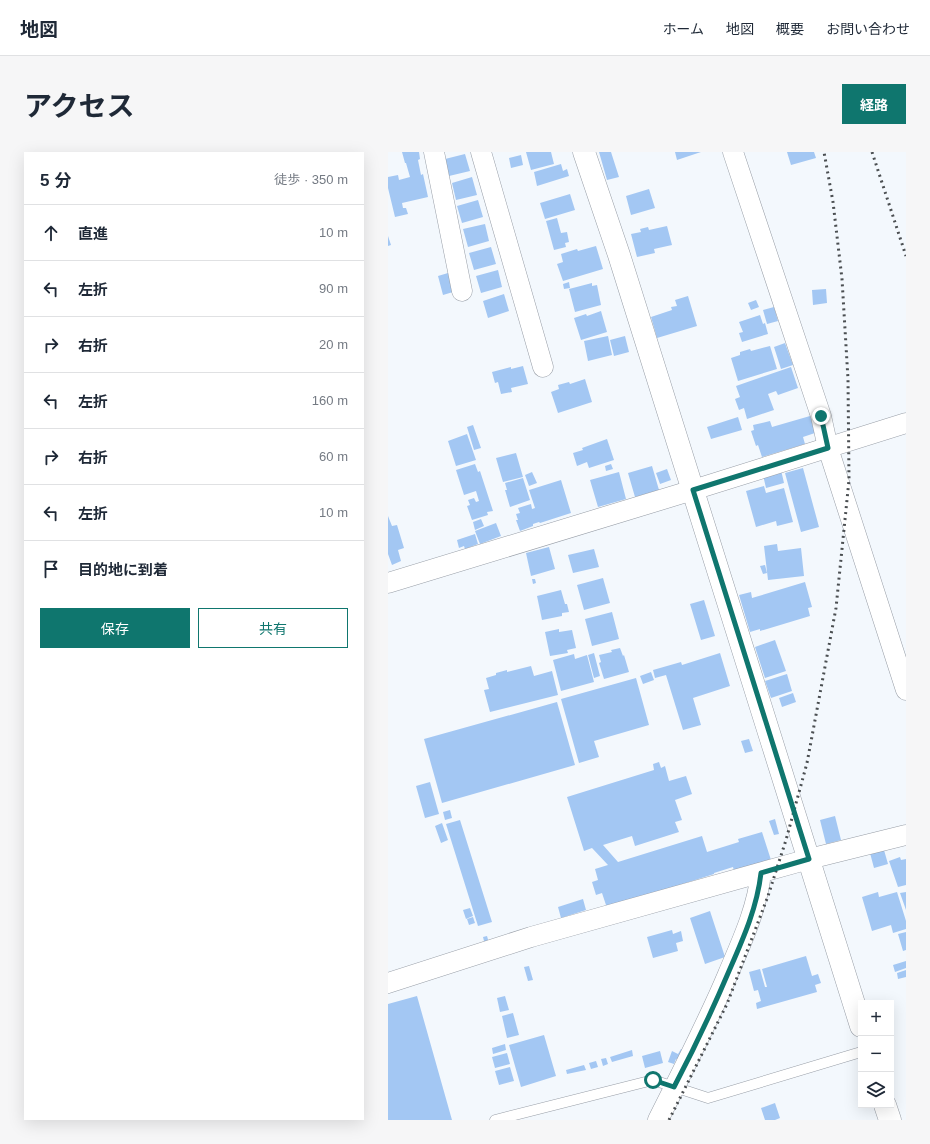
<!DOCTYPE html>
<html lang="ja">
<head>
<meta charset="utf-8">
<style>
  :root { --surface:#fff; --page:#f6f6f7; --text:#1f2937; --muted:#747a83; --line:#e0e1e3; --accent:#0f766e }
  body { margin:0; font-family:Helvetica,"Noto Sans JP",sans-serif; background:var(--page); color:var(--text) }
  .controls { position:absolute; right:12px; bottom:12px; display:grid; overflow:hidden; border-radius:0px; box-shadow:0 4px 16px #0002 }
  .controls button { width:36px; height:36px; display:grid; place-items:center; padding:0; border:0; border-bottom:1px solid var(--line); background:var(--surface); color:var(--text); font:20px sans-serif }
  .stop { position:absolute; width:12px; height:12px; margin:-9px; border:3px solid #0f766e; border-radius:50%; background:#fff }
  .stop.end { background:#0f766e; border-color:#fff; box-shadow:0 1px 4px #0008 }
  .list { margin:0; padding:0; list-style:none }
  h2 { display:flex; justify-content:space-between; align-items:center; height:52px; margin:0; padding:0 16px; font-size:17px }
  h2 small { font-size:13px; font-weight:400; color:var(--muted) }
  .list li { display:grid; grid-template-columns:26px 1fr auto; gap:12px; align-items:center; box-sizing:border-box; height:56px; padding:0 16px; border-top:1px solid var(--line) }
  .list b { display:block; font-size:15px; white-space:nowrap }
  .list em { font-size:13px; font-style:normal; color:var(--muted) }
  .actions { display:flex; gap:8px; padding:12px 16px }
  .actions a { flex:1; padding:9px 0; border:1px solid var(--accent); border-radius:0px; text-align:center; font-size:14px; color:var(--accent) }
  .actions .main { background:var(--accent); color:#fff }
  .icon { flex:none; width:22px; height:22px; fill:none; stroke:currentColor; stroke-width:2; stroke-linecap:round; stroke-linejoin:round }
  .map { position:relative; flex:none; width:518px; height:968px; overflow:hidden; border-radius:0px }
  header { display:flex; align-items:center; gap:24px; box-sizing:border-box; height:56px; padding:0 20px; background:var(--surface); border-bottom:1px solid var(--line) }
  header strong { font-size:19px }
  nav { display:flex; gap:22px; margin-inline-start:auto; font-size:14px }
  .intro { display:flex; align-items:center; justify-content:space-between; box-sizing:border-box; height:96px; padding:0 24px }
  h1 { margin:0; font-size:28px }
  .button { padding:10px 18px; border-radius:0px; background:var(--accent); color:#fff; font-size:14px; font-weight:700 }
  main { display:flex; gap:24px; padding:0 24px }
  aside { flex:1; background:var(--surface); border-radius:0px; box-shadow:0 4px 16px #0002 }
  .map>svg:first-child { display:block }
</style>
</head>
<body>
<header>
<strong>地図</strong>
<nav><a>ホーム</a><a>地図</a><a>概要</a><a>お問い合わせ</a></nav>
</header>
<div class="intro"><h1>アクセス</h1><a class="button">経路</a></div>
<main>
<aside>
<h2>5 分<small>徒歩 · 350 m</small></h2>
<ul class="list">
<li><svg class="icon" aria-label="ahead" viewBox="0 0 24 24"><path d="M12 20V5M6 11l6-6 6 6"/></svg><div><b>直進</b></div><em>10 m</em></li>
<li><svg class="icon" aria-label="left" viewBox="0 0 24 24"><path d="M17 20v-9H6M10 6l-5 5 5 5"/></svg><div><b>左折</b></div><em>90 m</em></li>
<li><svg class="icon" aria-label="right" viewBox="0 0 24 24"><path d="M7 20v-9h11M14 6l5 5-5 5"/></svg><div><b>右折</b></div><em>20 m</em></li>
<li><svg class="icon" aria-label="left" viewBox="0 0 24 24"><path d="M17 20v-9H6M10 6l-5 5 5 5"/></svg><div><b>左折</b></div><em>160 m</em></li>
<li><svg class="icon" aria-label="right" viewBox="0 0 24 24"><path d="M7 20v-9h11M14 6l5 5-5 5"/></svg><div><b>右折</b></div><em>60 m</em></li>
<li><svg class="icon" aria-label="left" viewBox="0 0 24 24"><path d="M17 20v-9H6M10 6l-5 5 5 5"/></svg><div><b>左折</b></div><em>10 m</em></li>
<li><svg class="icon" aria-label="arrive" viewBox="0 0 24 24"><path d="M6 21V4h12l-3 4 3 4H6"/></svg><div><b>目的地に到着</b></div></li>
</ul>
<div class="actions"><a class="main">保存</a><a>共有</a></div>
</aside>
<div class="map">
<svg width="518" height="968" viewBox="0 0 518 968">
  <rect width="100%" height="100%" fill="#f3f8fd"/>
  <path fill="#a3c7f3" d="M 14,0 L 31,0 L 32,7 L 30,8 L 33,23 L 35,22 L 40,45 L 14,51 L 15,56 L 18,56 L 20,62 L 7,65 L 0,36 L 0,25 L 10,23 L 11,28 L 22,25 L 18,11 L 17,11 Z
    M 138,0 L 163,0 L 166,12 L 143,18 Z
    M 211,0 L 223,0 L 231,25 L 219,28 Z
    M 287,0 L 313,0 L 289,8 Z
    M 399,0 L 426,0 L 428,6 L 403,13 Z
    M 77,2 L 82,19 L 61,24 L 57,7 Z
    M 133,3 L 135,13 L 123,16 L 121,6 Z
    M 173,12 L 175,19 L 179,17 L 181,24 L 149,34 L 146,20 Z
    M 84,25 L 89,43 L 68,48 L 64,31 Z
    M 261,37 L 267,56 L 243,63 L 238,44 Z
    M 182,42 L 187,58 L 157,67 L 152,51 Z
    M 90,48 L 95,65 L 74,71 L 69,54 Z
    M 169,66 L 173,81 L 179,80 L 181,90 L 177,91 L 178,95 L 166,98 L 158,69 Z
    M 97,72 L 101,89 L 80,95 L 75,77 Z
    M 279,74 L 284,93 L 266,97 L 267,101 L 249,105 L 243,82 L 253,80 L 252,77 L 260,75 L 261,78 Z
    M 0,84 L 3,93 L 0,94 Z
    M 208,94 L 215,117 L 175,129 L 169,112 L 175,110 L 173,102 L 189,97 L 190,99 Z
    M 103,95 L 108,112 L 86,118 L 81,101 Z
    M 110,118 L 114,135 L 93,141 L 88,124 Z
    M 60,121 L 65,140 L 55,143 L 50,124 Z
    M 181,130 L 182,136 L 176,137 L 175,132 Z
    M 204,131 L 204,134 L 209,133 L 213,153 L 187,160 L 181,137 Z
    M 438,137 L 439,151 L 425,153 L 424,138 Z
    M 116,142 L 121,159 L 100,166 L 95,149 Z
    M 300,144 L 309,174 L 269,186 L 263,165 L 284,158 L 283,155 L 289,154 L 287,148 Z
    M 368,148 L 371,155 L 363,158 L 360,151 Z
    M 386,155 L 390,169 L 379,172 L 375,158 Z
    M 213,159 L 219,180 L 193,188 L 186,166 L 198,162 L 199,164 Z
    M 372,163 L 375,172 L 377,171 L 380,182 L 354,190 L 351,181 L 355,180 L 351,170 Z
    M 220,184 L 224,203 L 200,209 L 196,189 Z
    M 237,184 L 241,200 L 226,204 L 222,188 Z
    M 397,191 L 405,213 L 393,217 L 386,195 Z
    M 382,194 L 389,217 L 350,229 L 343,206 L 352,203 L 352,200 L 362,197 L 363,199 Z
    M 135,214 L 140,232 L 123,236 L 124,240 L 113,242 L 110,230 L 107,231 L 104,220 L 123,215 L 123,217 Z
    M 403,215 L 410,236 L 390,243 L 388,239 L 380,242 L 386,258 L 359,267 L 356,256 L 351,258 L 347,247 L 352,245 L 348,234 Z
    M 197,227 L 204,250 L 170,261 L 163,240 L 171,237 L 170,233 L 181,230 L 182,232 Z
    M 422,264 L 427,281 L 415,285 L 417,292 L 374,305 L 370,293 L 368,294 L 363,279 L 366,278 L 365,273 L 382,269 L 384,275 Z
    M 350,265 L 354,278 L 323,287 L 319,275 Z
    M 85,273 L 93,296 L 86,298 L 79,275 Z
    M 79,282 L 88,308 L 68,314 L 60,289 Z
    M 219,287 L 226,308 L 201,316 L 199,310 L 189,314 L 185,301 L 195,298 L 194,296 Z
    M 128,301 L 135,325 L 115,330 L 108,306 Z
    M 87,312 L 90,320 L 92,319 L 105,359 L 99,360 L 100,363 L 84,368 L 79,354 L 82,353 L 80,348 L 86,346 L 88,350 L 91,349 L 88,339 L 76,343 L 68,318 Z
    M 223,312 L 225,317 L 218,319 L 217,314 Z
    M 264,314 L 271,338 L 247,345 L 240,321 Z
    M 415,316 L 431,375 L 413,380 L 397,321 Z
    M 279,317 L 283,328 L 272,332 L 268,321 Z
    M 393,318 L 396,331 L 378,336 L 375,323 Z
    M 144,320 L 149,331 L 141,334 L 137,323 Z
    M 231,320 L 238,347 L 210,355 L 202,328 Z
    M 135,326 L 142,348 L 122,355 L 117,338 L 119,338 L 117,331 Z
    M 173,328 L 183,361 L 152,371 L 151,370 L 145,372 L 145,374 L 132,379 L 128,368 L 130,368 L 128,362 L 132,361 L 130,356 L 143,352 L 144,357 L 147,356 L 141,338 Z
    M 376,334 L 378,341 L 396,336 L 405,370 L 389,374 L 388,369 L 368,375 L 358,339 Z
    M 0,364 L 4,374 L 9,373 L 16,396 L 10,398 L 13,409 L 4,413 L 0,402 Z
    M 93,367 L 96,374 L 87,378 L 85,370 Z
    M 108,371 L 113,384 L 92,392 L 87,379 Z
    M 87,382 L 90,392 L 77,397 L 76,394 L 71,396 L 69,388 Z
    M 389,392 L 390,399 L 413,396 L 416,424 L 380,428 L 376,394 Z
    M 161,395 L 167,417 L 143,424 L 138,401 Z
    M 206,397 L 211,415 L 185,421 L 180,403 Z
    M 377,413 L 379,421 L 375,422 L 372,414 Z
    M 215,426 L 222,451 L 196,458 L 189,433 Z
    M 144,427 L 147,427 L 148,431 L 145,432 Z
    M 417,430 L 424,455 L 420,456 L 422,464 L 372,479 L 372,477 L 362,480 L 351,443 L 363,440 L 364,446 Z
    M 173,438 L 177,452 L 179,452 L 181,460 L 174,461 L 174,464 L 154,468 L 149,444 Z
    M 316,448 L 327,484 L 313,488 L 302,452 Z
    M 224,460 L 231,487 L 204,494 L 197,467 Z
    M 171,477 L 171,480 L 184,478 L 188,496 L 179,498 L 180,501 L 162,504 L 157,480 Z
    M 387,488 L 398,519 L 377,526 L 367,495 Z
    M 232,496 L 235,504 L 236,503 L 241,520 L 216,527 L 211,511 L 213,510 L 211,503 L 224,500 L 223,498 Z
    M 206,501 L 212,524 L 206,526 L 200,503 Z
    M 332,501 L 342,534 L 305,546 L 313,573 L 295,578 L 278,523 L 267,526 L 265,518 L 293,510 L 294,513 Z
    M 186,502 L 187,507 L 199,503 L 206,530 L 173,539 L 165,508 Z
    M 143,514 L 146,524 L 164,519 L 170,543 L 102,560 L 96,538 L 101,537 L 98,526 L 108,523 L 108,521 L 119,518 L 119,520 Z
    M 263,520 L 266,528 L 255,532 L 252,524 Z
    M 399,522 L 404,539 L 383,546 L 377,529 Z
    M 248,526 L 261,573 L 206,589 L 211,605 L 191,611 L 173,547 Z
    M 405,541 L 408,550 L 394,555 L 391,546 Z
    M 169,550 L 187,613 L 54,651 L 36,587 Z
    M 361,587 L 365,599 L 357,601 L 353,589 Z
    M 271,610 L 273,616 L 277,614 L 281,629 L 298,624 L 304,642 L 287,648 L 294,668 L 287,670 L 291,680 L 247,694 L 244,684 L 215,693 L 230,710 L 314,684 L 319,700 L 351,690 L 350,687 L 374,680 L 383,708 L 346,719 L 345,715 L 326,721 L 326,722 L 219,756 L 214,741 L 208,743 L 204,730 L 210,728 L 207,717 L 220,713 L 204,696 L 196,699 L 179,645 L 266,618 L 265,612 Z
    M 42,630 L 51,662 L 37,666 L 28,634 Z
    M 62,658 L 64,666 L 57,668 L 55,660 Z
    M 447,664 L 453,688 L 438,692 L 432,668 Z
    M 387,667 L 391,682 L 386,683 L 381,669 Z
    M 72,668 L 104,770 L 90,774 L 58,672 Z
    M 54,671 L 60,688 L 53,691 L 47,674 Z
    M 496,698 L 500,712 L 486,716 L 482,701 Z
    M 512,705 L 513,708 L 518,707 L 518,733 L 510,735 L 501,709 Z
    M 490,740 L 491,745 L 509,740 L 518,769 L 518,777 L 505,781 L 503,773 L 484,779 L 474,745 Z
    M 518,740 L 518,758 L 512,741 Z
    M 195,747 L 198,758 L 173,766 L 170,755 Z
    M 82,756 L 85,764 L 78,767 L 75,758 Z
    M 322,759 L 337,805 L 317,812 L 302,766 Z
    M 85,765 L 87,771 L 81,773 L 79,767 Z
    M 284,778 L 285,782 L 293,779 L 295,789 L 288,791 L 290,799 L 265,806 L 259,785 Z
    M 518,780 L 518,798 L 515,799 L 510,782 Z
    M 99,784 L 101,791 L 97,793 L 95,785 Z
    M 418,804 L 424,824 L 430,822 L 433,831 L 427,833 L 429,840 L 369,857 L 368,851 L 373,849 L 370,838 L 366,839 L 361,820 L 372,817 L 377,835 L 379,835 L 374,817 Z
    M 518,809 L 518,816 L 507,820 L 505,813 Z
    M 141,814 L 145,828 L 140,829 L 136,815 Z
    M 518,818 L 518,825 L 510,827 L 509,821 Z
    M 29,844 L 64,968 L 0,968 L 0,852 Z
    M 117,844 L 121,858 L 112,860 L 109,846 Z
    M 125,861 L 131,883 L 119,886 L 114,864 Z
    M 156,883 L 168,924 L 133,935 L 121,893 Z
    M 117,892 L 118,898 L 105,902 L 104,896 Z
    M 293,897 L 298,899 L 293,909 L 288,907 L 286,912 L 280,910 L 284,899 L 290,902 Z
    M 244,898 L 245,904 L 224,910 L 222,905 Z
    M 272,899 L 275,911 L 257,916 L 254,904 Z
    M 119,901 L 122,912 L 107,916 L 104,905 Z
    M 218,906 L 220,912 L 215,914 L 213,907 Z
    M 208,909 L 210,915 L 203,917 L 201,911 Z
    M 196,913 L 198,918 L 179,922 L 178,918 Z
    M 122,915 L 126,929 L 111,933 L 107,919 Z
    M 387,951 L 392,966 L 387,968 L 377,968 L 373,956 Z"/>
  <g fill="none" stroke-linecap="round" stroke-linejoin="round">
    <defs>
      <path id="service" d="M 107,968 L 265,928 L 320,946 L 473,900"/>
      <path id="minor" d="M 46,0 L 74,139
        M 93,0 L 155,215
        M 345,0 L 433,264 L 440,296 L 518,538
        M 0,431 L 305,338 L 518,271
        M 0,831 L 143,785 L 421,707 L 518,683
        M 270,968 C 294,920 319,872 340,822 C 354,789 369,757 373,721"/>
      <path id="tertiary" d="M 196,0 L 231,103 L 473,874
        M 497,953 L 502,968"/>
    </defs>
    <use href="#service" stroke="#989ea7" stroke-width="11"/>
    <use href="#minor" stroke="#989ea7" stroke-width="21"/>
    <use href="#tertiary" stroke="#989ea7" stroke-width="23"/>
    <use href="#service" stroke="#fff" stroke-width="10"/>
    <use href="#minor" stroke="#fff" stroke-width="20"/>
    <use href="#tertiary" stroke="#fff" stroke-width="22"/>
    <path stroke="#4a4e51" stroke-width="3" stroke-dasharray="2 4" stroke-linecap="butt" d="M 484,0 L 518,104
      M 281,968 L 339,852 L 380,744 L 398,688 L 419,611 L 448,456 L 461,328 L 460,227 L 454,127 L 445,50 L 436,0"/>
  </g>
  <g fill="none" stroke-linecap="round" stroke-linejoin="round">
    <path stroke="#0f766e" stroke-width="5" d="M 265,928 L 286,935 C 306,897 324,859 341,819 C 355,787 369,756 373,721 L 421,707 L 305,338 L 440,296 L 433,264"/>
  </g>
</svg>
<div class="controls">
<button>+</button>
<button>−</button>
<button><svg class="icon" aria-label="layers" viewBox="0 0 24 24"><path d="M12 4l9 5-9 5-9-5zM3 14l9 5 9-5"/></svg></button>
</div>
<div class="stop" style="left:265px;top:928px"></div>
<div class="stop end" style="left:433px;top:264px"></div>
</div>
</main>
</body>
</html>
